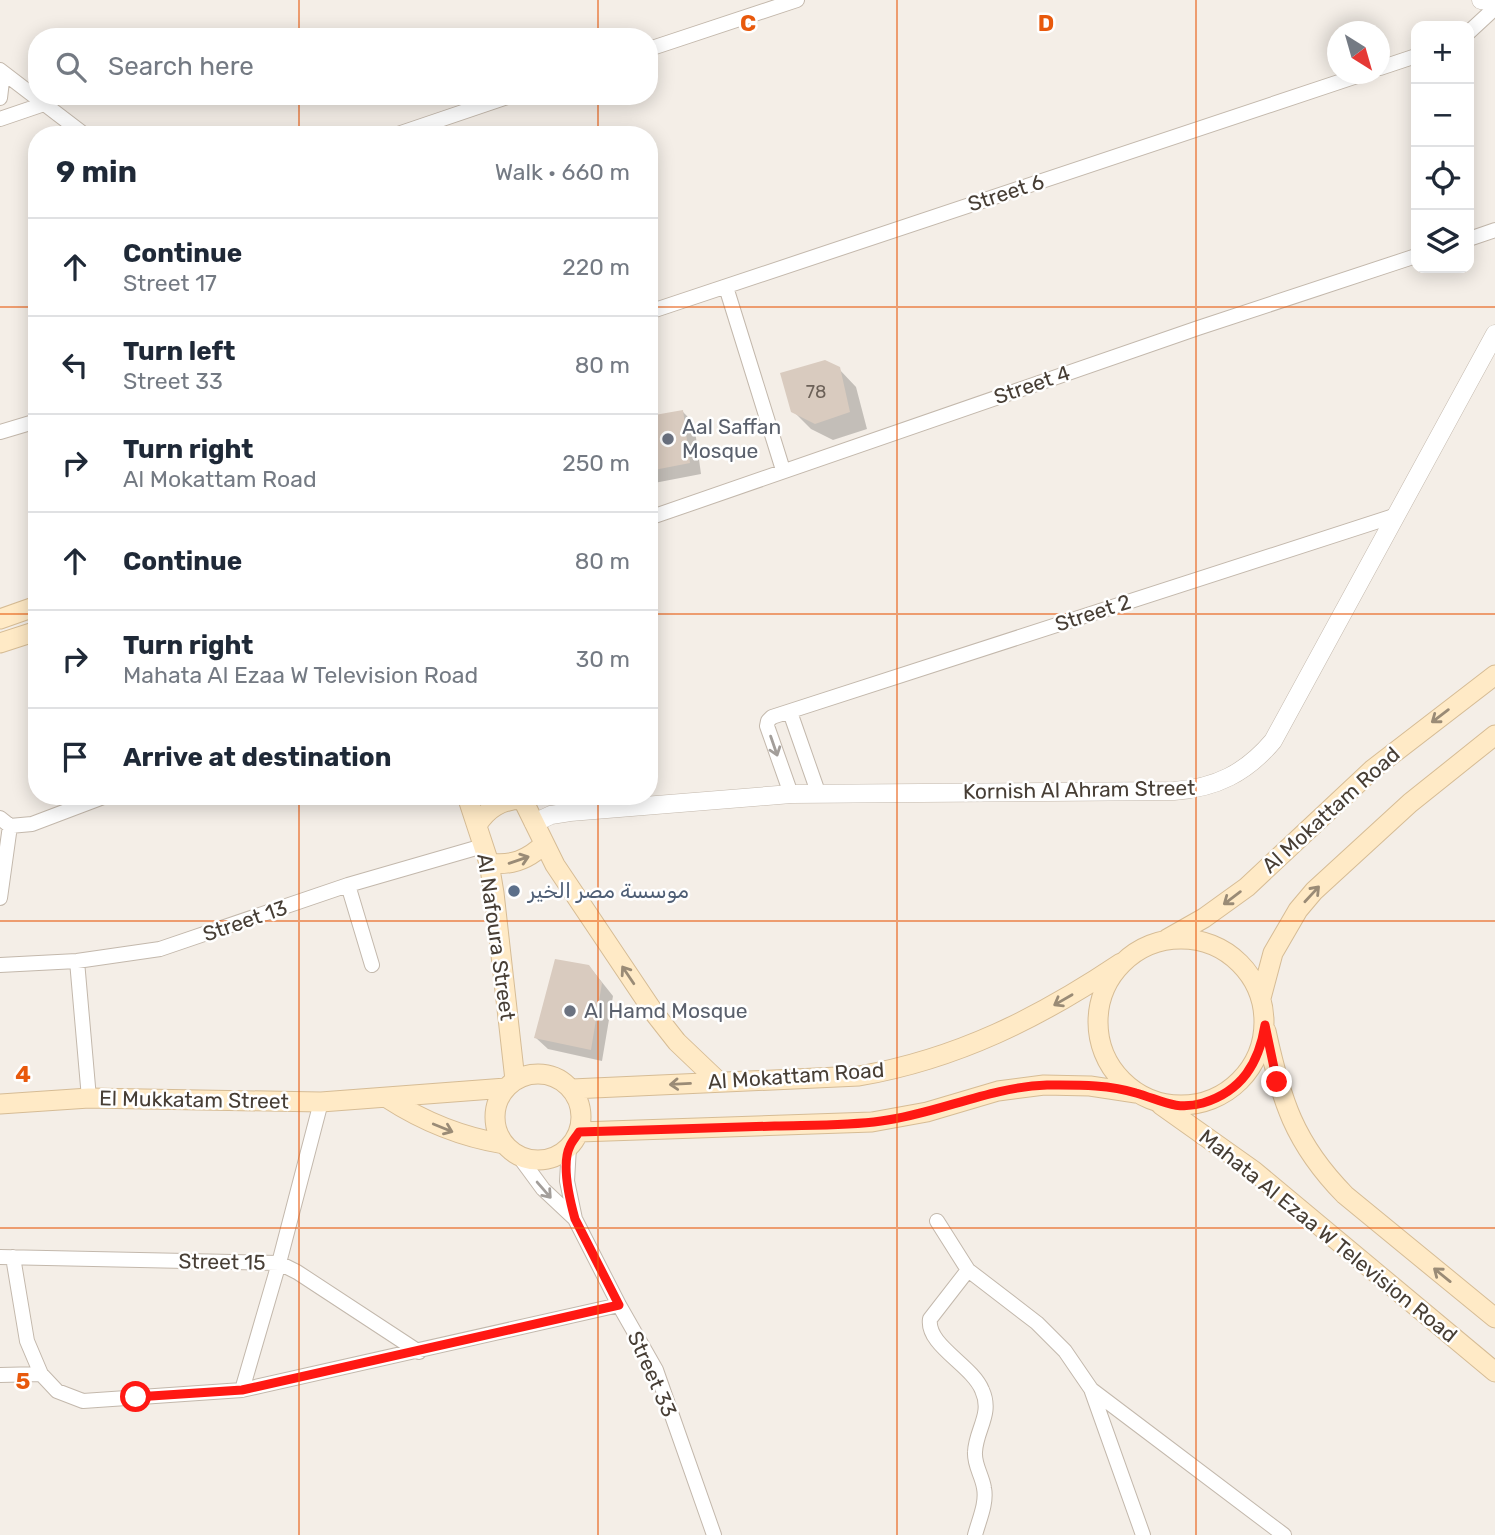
<!DOCTYPE html>
<html lang="en">
<head>
<meta charset="utf-8">
<style>
  :root { --surface:#fff; --page:#f6f6f7; --text:#1f2937; --muted:#747a83; --line:#e0e1e3 }
  body { margin:0; font-family:Rubik,Vazirmatn,sans-serif; background:var(--page); color:var(--text) }
  .controls { position:absolute; right:21px; top:21px; display:grid; overflow:hidden; border-radius:14px; box-shadow:0 4px 18px #0003 }
  .controls button { width:63px; height:63px; display:grid; place-items:center; padding:0; border:0; border-bottom:2px solid var(--line); background:var(--surface); color:var(--text); font:35px sans-serif }
  .compass { position:absolute; left:1327px; top:21px; width:63px; height:63px; border-radius:50%; background:var(--surface); box-shadow:0 4px 18px #0003; rotate:143deg }
  .stop { position:absolute; width:21px; height:21px; margin:-16px; border:5px solid #ff1813; border-radius:50%; background:#fff }
  .stop.end { background:#ff1813; border-color:#fff; box-shadow:0 2px 7px #0008 }
  .list { margin:0; padding:0; list-style:none }
  h2 { display:flex; justify-content:space-between; align-items:center; height:91px; margin:0; padding:0 28px; font-size:30px }
  h2 small { font-size:23px; font-weight:400; color:var(--muted) }
  .list li { display:grid; grid-template-columns:46px 1fr auto; gap:21px; align-items:center; box-sizing:border-box; height:98px; padding:0 28px; border-top:2px solid var(--line) }
  .list b { display:block; font-size:26px; white-space:nowrap }
  .list p { margin:0; font-size:23px; white-space:nowrap; color:var(--muted) }
  .list em { font-size:23px; font-style:normal; color:var(--muted) }
  .icon { flex:none; width:38px; height:38px; fill:none; stroke:currentColor; stroke-width:2; stroke-linecap:round; stroke-linejoin:round }
  .map { position:relative; flex:none; width:1495px; height:1535px; overflow:hidden }
  .search { position:absolute; background:var(--surface); box-shadow:0 4px 18px #0003; left:28px; top:28px; width:630px; height:77px; display:flex; align-items:center; gap:18px; box-sizing:border-box; padding:0 24px; border-radius:28px; color:var(--muted); font-size:26px }
  .panel { position:absolute; background:var(--surface); box-shadow:0 4px 18px #0003; left:28px; top:126px; width:630px; height:679px; border-radius:28px }
  .map>svg:first-child { display:block }
</style>
</head>
<body>
<div class="map">
<svg width="1495" height="1535" viewBox="0 0 1495 1535">
  <rect width="100%" height="100%" fill="#f4eee7"/>
  <path fill="#0003" d="M 839,369 L 856,387 L 867,429 L 833,440 L 811,429 L 793,411 Z
    M 683,412 L 694,423 L 701,474 L 649,484 L 649,418 Z
    M 589,966 L 613,996 L 602,1061 L 548,1049 L 536,1038 Z"/>
  <path fill="#d9cbbf" d="M 825,360 L 840,367 L 850,412 L 815,424 L 791,412 L 780,373 Z
    M 683,410 L 690,463 L 649,471 L 649,416 Z
    M 555,959 L 589,965 L 602,983 L 591,1050 L 534,1038 Z"/>
  <g fill="none" stroke-linecap="round" stroke-linejoin="round">
    <defs>
      <path id="minor" d="M 1469,32 L 1495,8
        M 649,49 L 797,0
        M 1380,68 L 1416,56
        M 0,70 L 85,135
        M 0,98 L 2,81 L 0,70
        M 0,119 L 44,104
        M 395,135 L 510,96
        M 1469,239 L 1495,230
        M 726,287 L 783,470
        M 649,312 L 1363,74
        M 0,432 L 37,421
        M 649,518 L 1198,328 L 1416,256
        M 790,712 L 819,795
        M 791,794 L 767,726 L 768,721 L 772,717 L 1397,515
        M 0,818 L 10,826 L 0,898
        M 10,826 L 32,824 L 106,796
        M 348,885 L 372,965
        M 77,961 L 89,1098
        M 0,965 L 77,961 L 160,949 L 348,885 L 483,846
        M 569,1147 L 567,1181 L 575,1219 L 619,1305 L 656,1370 L 714,1535
        M 518,1155 L 543,1189 L 575,1219
        M 937,1221 L 968,1270 L 1037,1323 L 1065,1351 L 1091,1389 L 1143,1535
        M 0,1257 L 279,1263 L 297,1272 L 419,1352
        M 13,1257 L 27,1341 L 41,1374 L 57,1391 L 83,1401 L 242,1390 L 619,1305
        M 968,1270 L 930,1319 C 926,1345 972,1365 982,1390 C 993,1414 976,1429 975,1452 C 974,1465 982,1475 984,1488 C 987,1503 979,1520 975,1535
        M 0,1375 L 41,1374
        M 242,1390 L 279,1263 L 321,1102
        M 1092,1390 L 1284,1535"/>
      <path id="tertiary" d="M 1481,0 L 1495,2
        M 534,823 L 551,815 L 570,812 L 791,794 L 1174,791 C 1216,788 1246,773 1273,741 L 1495,334"/>
      <path id="secondary" d="M 0,619 L 37,606
        M 0,643 L 37,631
        M 467,796 L 489,863 L 494,893 L 515,1080
        M 521,796 L 555,865 L 655,1014 L 677,1042 L 719,1082
        M 477,825 C 488,808 501,800 522,799
        M 489,863 C 511,866 528,860 544,844
        M 1167,939 L 1204,918 L 1247,887 L 1373,769 L 1495,675
        M1098 1022a83 83 0 1 1 166 0a83 83 0 1 1-166 0Z
        M 1261,998 L 1273,953 L 1298,910 L 1314,891 L 1410,803 L 1495,735
        M 1266,1031 C 1281,1100 1294,1143 1345,1195 L 1495,1318
        M495 1117a43 43 0 1 1 86 0a43 43 0 1 1-86 0Z
        M 572,1089 L 859,1076 C 957,1059 1039,1018 1121,963
        M 387,1098 C 424,1122 461,1137 504,1144
        M 0,1104 L 89,1098 L 321,1102 L 506,1088
        M 1161,1105 L 1254,1171 L 1495,1372
        M 579,1132 L 872,1122 L 927,1112 L 998,1091 L 1044,1085 L 1090,1086 L 1136,1093"/>
    </defs>
    <use href="#minor" stroke="#c3b8ac" stroke-width="16"/>
    <use href="#tertiary" stroke="#c3b8ac" stroke-width="19"/>
    <use href="#secondary" stroke="#d6bc95" stroke-width="21"/>
    <use href="#minor" stroke="#fff" stroke-width="14"/>
    <use href="#tertiary" stroke="#fff" stroke-width="18"/>
    <use href="#secondary" stroke="#ffeac6" stroke-width="19"/>
  </g>
  <defs><path id="oneway-shaft" d="M-6 0H5M1.5-3L5.5 0L1.5 3" fill="none" stroke-width="1.6" stroke-linecap="round" stroke-linejoin="round" transform="scale(1.75)"/></defs>
  <g stroke="#9a8b76">
    <use href="#oneway-shaft" transform="translate(1440 716) rotate(143)"/>
    <use href="#oneway-shaft" transform="translate(519 860) rotate(-19)"/>
    <use href="#oneway-shaft" transform="translate(1312 894) rotate(-47)"/>
    <use href="#oneway-shaft" transform="translate(1232 898) rotate(143)"/>
    <use href="#oneway-shaft" transform="translate(628 975) rotate(-124)"/>
    <use href="#oneway-shaft" transform="translate(1063 1000) rotate(150)"/>
    <use href="#oneway-shaft" transform="translate(680 1084) rotate(177)"/>
    <use href="#oneway-shaft" transform="translate(443 1128) rotate(22)"/>
    <use href="#oneway-shaft" transform="translate(1442 1275) rotate(-141)"/>
  </g>
  <g stroke="#a39e9a">
    <use href="#oneway-shaft" transform="translate(774 746) rotate(71)"/>
    <use href="#oneway-shaft" transform="translate(544 1190) rotate(49)"/>
  </g>
  <g fill="none" stroke-linecap="round" stroke-linejoin="round">
    <path stroke="#ff1813" stroke-width="9" d="M 136,1397 L 242,1390 L 619,1305 L 575,1219 C 570,1201 561,1164 570,1146 C 572,1141 576,1137 579,1132 C 644,1130 710,1128 775,1126 C 810,1125 846,1126 881,1121 C 937,1114 989,1087 1047,1085 C 1075,1085 1108,1084 1136,1093 C 1161,1100 1175,1111 1203,1103 C 1242,1091 1259,1063 1265,1025 L 1277,1082"/>
  </g>
  <path fill="none" stroke="#e8590c" stroke-width="2" stroke-opacity="0.55" d="M 299,0 L 299,37M 598,0 L 598,37M 897,0 L 897,1535M 1196,0 L 1196,1535M 299,96 L 299,135M 598,96 L 598,135M 0,307 L 37,307M 649,307 L 1495,307M 0,614 L 37,614M 649,614 L 1495,614M 299,796 L 299,1535M 598,796 L 598,1535M 0,921 L 1495,921M 0,1228 L 1495,1228"/>
  <g fill="#6b7280" stroke="#fff" stroke-width="2.5">
    <circle cx="668" cy="439" r="7"/>
    <circle cx="570" cy="1011" r="7"/>
  </g>
  <circle fill="#5c6f8a" stroke="#fff" stroke-width="2.5" cx="514" cy="891" r="7"/>
  <g text-anchor="middle" stroke-width="5" stroke-linejoin="round" paint-order="stroke">
    <g font-size="18" fill="#6c6158">
      <text x="816" y="398">78</text>
    </g>
    <g font-size="21" fill="#473e35" stroke="#fff">
      <text transform="translate(1006 193) rotate(-18)" y="7">Street 6</text>
      <text transform="translate(1032 385) rotate(-19)" y="7">Street 4</text>
      <text transform="translate(1093 613) rotate(-18)" y="7">Street 2</text>
      <text transform="translate(1079 790) rotate(-1)" y="7">Kornish Al Ahram Street</text>
      <text transform="translate(1331 810) rotate(-42)" y="7">Al Mokattam Road</text>
      <text transform="translate(245 921) rotate(-19)" y="7">Street 13</text>
      <text transform="translate(496 937) rotate(82)" y="7">Al Nafoura Street</text>
      <text transform="translate(796 1076) rotate(-4)" y="7">Al Mokattam Road</text>
      <text transform="translate(194 1100) rotate(1)" y="7">El Mukkatam Street</text>
      <text transform="translate(1328 1236) rotate(39)" y="7">Mahata Al Ezaa W Television Road</text>
      <text transform="translate(222 1262) rotate(1)" y="7">Street 15</text>
      <text transform="translate(652 1374) rotate(66)" y="7">Street 33</text>
    </g>
    <g font-size="21" fill="#5b616d" stroke="#fff" text-anchor="start">
      <text x="682" y="434">Aal Saffan<tspan x="682" dy="24">Mosque</tspan></text>
      <text x="584" y="1018">Al Hamd Mosque</text>
    </g>
    <g font-size="21" fill="#4e5e75" stroke="#fff" text-anchor="start">
      <text x="528" y="898">موسسة مصر الخير</text>
    </g>
  </g>
  <g font-size="23" text-anchor="middle" font-weight="bold" fill="#e8590c" stroke="#fff" stroke-width="5" stroke-linejoin="round" paint-order="stroke">
    <text x="748" y="31">C</text>
    <text x="1046" y="31">D</text>
    <text x="23" y="1082">4</text>
    <text x="23" y="1389">5</text>
  </g>
</svg>
<div class="controls">
<button>+</button>
<button>−</button>
<button><svg class="icon" aria-label="locate" viewBox="0 0 24 24"><circle cx="12" cy="12" r="6"/><path d="M12 2v4M12 18v4M2 12h4M18 12h4"/></svg></button>
<button><svg class="icon" aria-label="layers" viewBox="0 0 24 24"><path d="M12 4l9 5-9 5-9-5zM3 14l9 5 9-5"/></svg></button>
</div>
<svg class="compass" viewBox="-18 -18 36 36"><path d="M0-13l5 13h-10z" fill="#e53935"/><path d="M0 13l5-13h-10z" fill="#747a83"/></svg>
<div class="stop" style="left:136px;top:1397px"></div>
<div class="stop end" style="left:1277px;top:1082px"></div>
<div class="search"><svg class="icon" aria-label="search" viewBox="0 0 24 24"><circle cx="10" cy="10" r="6"/><path d="M15 15l6 6"/></svg>Search here</div>
<section class="panel">
<h2>9 min<small>Walk · 660 m</small></h2>
<ul class="list">
<li><svg class="icon" aria-label="ahead" viewBox="0 0 24 24"><path d="M12 20V5M6 11l6-6 6 6"/></svg><div><b>Continue</b><p>Street 17</p></div><em>220 m</em></li>
<li><svg class="icon" aria-label="left" viewBox="0 0 24 24"><path d="M17 20v-9H6M10 6l-5 5 5 5"/></svg><div><b>Turn left</b><p>Street 33</p></div><em>80 m</em></li>
<li><svg class="icon" aria-label="right" viewBox="0 0 24 24"><path d="M7 20v-9h11M14 6l5 5-5 5"/></svg><div><b>Turn right</b><p>Al Mokattam Road</p></div><em>250 m</em></li>
<li><svg class="icon" aria-label="ahead" viewBox="0 0 24 24"><path d="M12 20V5M6 11l6-6 6 6"/></svg><div><b>Continue</b></div><em>80 m</em></li>
<li><svg class="icon" aria-label="right" viewBox="0 0 24 24"><path d="M7 20v-9h11M14 6l5 5-5 5"/></svg><div><b>Turn right</b><p>Mahata Al Ezaa W Television Road</p></div><em>30 m</em></li>
<li><svg class="icon" aria-label="arrive" viewBox="0 0 24 24"><path d="M6 21V4h12l-3 4 3 4H6"/></svg><div><b>Arrive at destination</b></div></li>
</ul>
</section>
</div>
</body>
</html>
